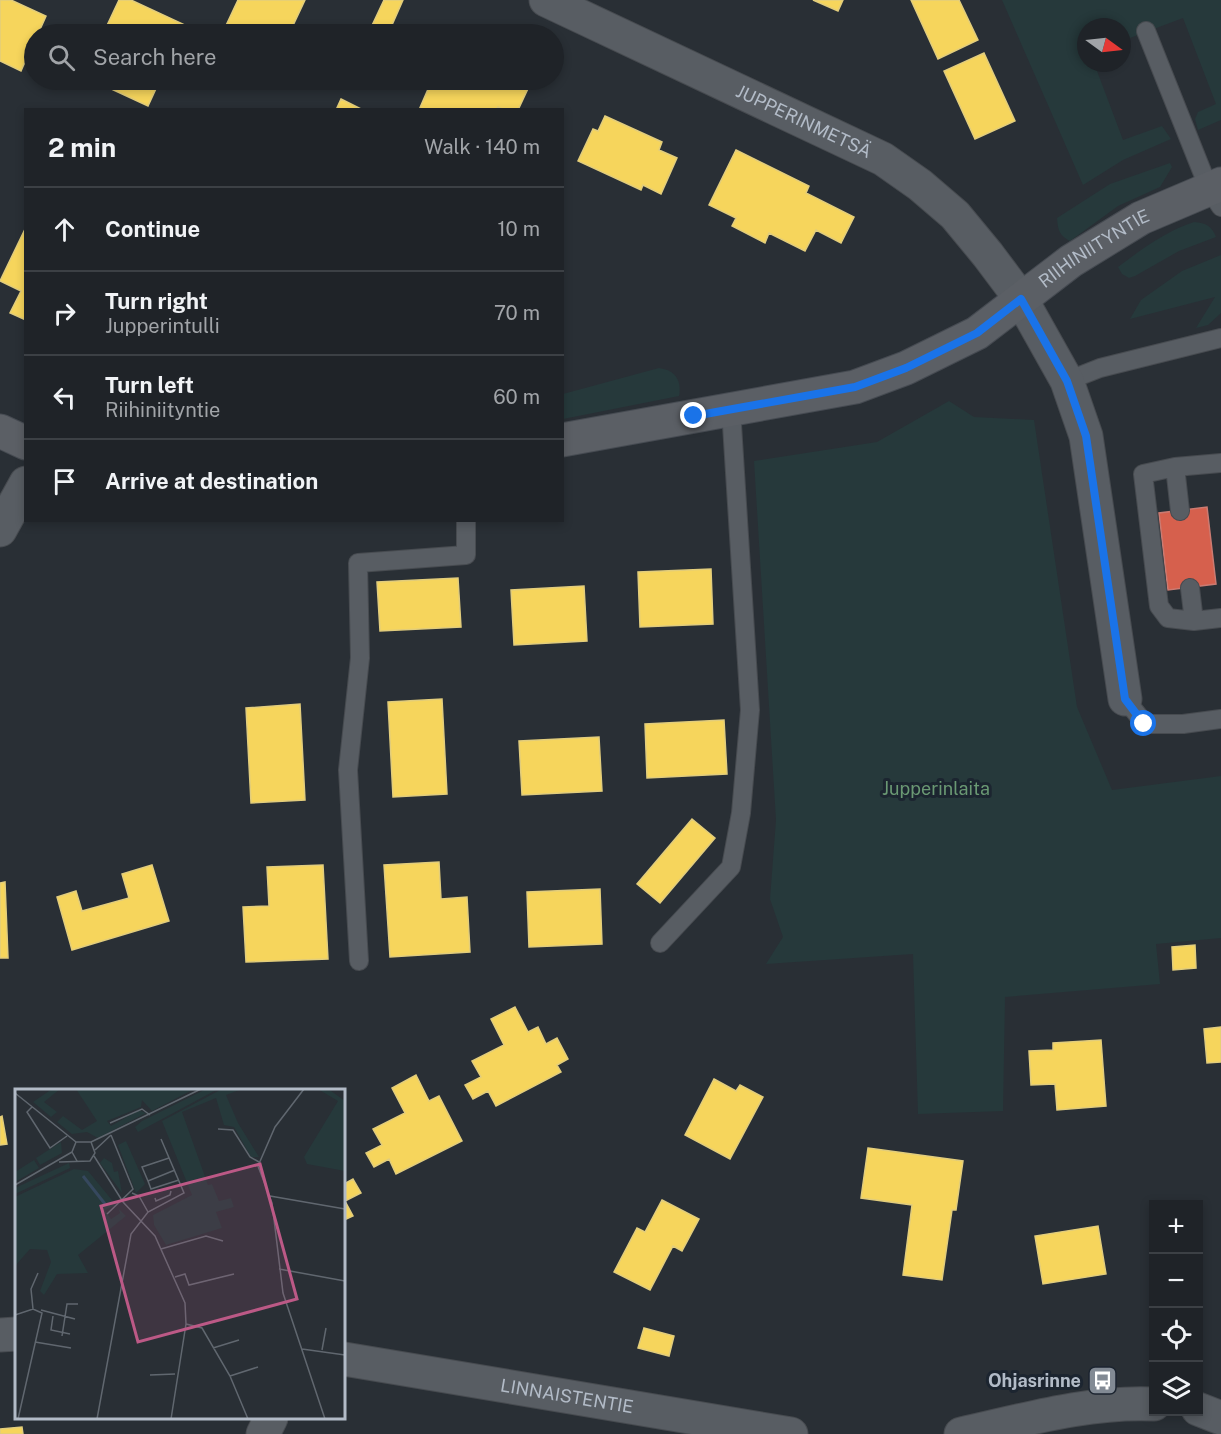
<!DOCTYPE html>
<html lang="en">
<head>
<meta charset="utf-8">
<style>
  :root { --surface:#1f2328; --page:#272b30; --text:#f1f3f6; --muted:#a1a4a8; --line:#3c4045 }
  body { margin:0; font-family:"Public Sans",sans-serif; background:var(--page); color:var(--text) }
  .controls { position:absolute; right:18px; bottom:18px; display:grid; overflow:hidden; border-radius:0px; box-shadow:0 3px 9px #0003 }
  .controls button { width:54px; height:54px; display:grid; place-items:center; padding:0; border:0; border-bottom:2px solid var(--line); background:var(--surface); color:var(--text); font:30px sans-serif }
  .compass { position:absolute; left:1077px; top:18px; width:54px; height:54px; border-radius:50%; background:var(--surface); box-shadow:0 3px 9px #0003; rotate:105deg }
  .stop { position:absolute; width:18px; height:18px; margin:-14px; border:4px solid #1a73e8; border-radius:50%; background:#fff }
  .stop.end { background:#1a73e8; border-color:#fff; box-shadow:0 2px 6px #0008 }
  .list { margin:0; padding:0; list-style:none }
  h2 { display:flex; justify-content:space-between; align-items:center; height:78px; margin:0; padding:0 24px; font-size:26px }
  h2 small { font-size:20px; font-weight:400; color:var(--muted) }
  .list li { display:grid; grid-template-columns:39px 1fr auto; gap:18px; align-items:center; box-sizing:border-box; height:84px; padding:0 24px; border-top:2px solid var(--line) }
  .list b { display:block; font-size:22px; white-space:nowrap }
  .list p { margin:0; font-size:20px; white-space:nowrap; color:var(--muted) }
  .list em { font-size:20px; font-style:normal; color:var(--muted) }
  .icon { flex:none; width:33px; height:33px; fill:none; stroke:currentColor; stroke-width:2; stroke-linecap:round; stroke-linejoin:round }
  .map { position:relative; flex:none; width:1221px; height:1434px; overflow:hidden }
  .search { position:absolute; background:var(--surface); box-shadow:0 3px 9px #0003; left:24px; top:24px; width:540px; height:66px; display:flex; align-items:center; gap:15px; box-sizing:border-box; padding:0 21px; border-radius:33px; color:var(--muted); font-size:22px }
  .panel { position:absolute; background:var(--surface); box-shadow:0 3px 9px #0003; left:24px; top:108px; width:540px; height:414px; border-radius:0px }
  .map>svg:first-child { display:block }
</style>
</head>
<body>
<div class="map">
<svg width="1221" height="1434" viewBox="0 0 1221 1434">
  <rect width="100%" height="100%" fill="#292f35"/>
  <path fill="#26393b" d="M 1002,0 L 1221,0 L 1221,120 L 1198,130 L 1195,119 L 1198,112 L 1216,104 L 1183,18 L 1122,41 L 1122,27 L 1086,27 L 1086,63 L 1094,63 L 1123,140 L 1162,126 L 1171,139 L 1123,160 L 1083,185 Z
    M 1170,163 L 1172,167 L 1160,187 L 1118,206 L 1070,241 C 1059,235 1058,230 1057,218 L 1110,184 Z
    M 1194,222 C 1206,223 1212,226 1216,237 L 1179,251 L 1135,276 L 1129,278 L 1122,274 L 1118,267 C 1142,249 1166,231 1194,222 Z
    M 1221,255 L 1221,313 L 1208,325 L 1196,328 L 1215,297 L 1130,319 L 1141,300 L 1182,271 Z
    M 659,368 C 675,370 682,380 679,396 L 563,419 L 563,394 Z
    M 949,401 L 974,417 L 1034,420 L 1077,707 L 1112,790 L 1221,776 L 1221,938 L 1156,944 L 1160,984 L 1005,997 L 1003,1111 L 918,1114 L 913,954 L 766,964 L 783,937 L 770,899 L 776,820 L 754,461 L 877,442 Z"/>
  <path fill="#f6d55c" stroke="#e2cd7c" stroke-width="1.5" d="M 0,0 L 11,0 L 46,16 L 38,34 L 34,34 L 34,41 L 21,71 L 0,61 Z
    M 119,0 L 131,0 L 185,25 L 181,34 L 103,34 Z
    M 238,0 L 305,0 L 289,34 L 222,34 Z
    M 384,0 L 403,0 L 388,34 L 368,34 Z
    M 813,0 L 843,0 L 838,11 Z
    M 911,0 L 959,0 L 978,40 L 938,59 Z
    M 984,53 L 1015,121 L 975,139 L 944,71 Z
    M 92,80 L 160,80 L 148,106 Z
    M 432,80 L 532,80 L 518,110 L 504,110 L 498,107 L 496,110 L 419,110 Z
    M 341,99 L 363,110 L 336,110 Z
    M 605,116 L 662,142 L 659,150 L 677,158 L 661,194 L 643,185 L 641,190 L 578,161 L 593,129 L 598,131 Z
    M 736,150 L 809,186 L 806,193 L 854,217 L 841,243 L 816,230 L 805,251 L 769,233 L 765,243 L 732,226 L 736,218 L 709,205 Z
    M 26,227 L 26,320 L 10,313 L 21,291 L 0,281 Z
    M 711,569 L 713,624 L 640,627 L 638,572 Z
    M 458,578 L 461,627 L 380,631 L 377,582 Z
    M 584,586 L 587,641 L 514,645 L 511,590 Z
    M 442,699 L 447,794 L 393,797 L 388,702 Z
    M 300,704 L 305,800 L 251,803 L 246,708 Z
    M 724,720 L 727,774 L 647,778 L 645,724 Z
    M 599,737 L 602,791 L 522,795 L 519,741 Z
    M 692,819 L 715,838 L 660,903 L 637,884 Z
    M 439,862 L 441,899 L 467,897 L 470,952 L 390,957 L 384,865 Z
    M 152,865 L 169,921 L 72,950 L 57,897 L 76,891 L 82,911 L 129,898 L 122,874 Z
    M 323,865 L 328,959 L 246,962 L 243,907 L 269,906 L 267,867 Z
    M 5,882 L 8,958 L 0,958 L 0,883 Z
    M 600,889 L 602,944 L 529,947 L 527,892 Z
    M 1195,945 L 1196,968 L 1173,970 L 1172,947 Z
    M 515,1007 L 528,1032 L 538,1027 L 546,1044 L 557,1038 L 568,1059 L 557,1065 L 561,1072 L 496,1106 L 488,1091 L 473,1099 L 465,1085 L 481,1077 L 472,1061 L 504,1045 L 491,1019 Z
    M 1221,1027 L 1221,1062 L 1207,1063 L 1204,1029 Z
    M 1101,1040 L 1106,1106 L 1057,1110 L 1055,1084 L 1031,1085 L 1029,1051 L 1053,1050 L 1053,1043 Z
    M 416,1075 L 429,1101 L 439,1096 L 462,1141 L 396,1174 L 389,1159 L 374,1167 L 366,1153 L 382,1145 L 373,1129 L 405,1113 L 392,1088 Z
    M 714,1079 L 736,1091 L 740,1085 L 763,1097 L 730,1159 L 685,1135 Z
    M 2,1116 L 7,1144 L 0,1145 L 0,1117 Z
    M 868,1148 L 963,1161 L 956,1210 L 952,1210 L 942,1280 L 903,1275 L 912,1205 L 861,1198 Z
    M 353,1179 L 361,1193 L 345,1201 L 353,1216 L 344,1220 L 344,1184 Z
    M 662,1200 L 699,1219 L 682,1251 L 673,1246 L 650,1290 L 614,1272 L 637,1228 L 645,1232 Z
    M 1098,1226 L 1106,1274 L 1043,1284 L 1035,1236 Z
    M 644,1328 L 674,1336 L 669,1356 L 638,1348 Z
    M 22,1427 L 23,1434 L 0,1434 L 0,1429 Z"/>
  <path fill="#d6604d" stroke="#cb7b72" stroke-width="1.5" d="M 1207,507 L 1216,584 L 1168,590 L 1159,513 Z"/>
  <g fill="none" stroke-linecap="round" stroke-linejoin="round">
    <defs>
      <path id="lane" d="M 1146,31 L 1209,189 L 1221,207
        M 1067,381 L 1100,368 L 1221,338
        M 1175,467 L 1143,474 L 1159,606 L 1168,618 L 1194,621
        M 1180,511 L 1175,467 L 1221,463
        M 1190,588 L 1194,621 L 1221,618
        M 1125,699 L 1145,724 L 1183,724 L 1221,719
        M 660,943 L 731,867 L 741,813 L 750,710 L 731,409
        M 359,961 L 348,770 L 360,658 L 358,563 L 466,555 L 466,520"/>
      <g id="street">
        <path id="s1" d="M 546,0 L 883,159 L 920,185 L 955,215 L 988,255 L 1021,299 L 1067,381 L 1086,436 L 1125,699"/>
        <path d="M 0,530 L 26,483"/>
        <path d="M 0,1335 L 16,1334"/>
        <path id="s2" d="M 344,1359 L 791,1434"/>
        <path d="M 1198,1409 L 1221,1418"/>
        <path d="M 263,1434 L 271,1418"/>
        <path d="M 961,1434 C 1024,1420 1089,1401 1154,1404"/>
      </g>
      <g id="primary">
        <path d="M 0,431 L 26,443"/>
        <path id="s3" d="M 562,440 L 855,387 L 906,368 L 977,333 L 1071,261 L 1141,218 L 1221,184"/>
      </g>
    </defs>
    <use href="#lane" stroke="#474b50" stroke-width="20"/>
    <use href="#street" stroke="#474b50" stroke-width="35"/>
    <use href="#primary" stroke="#464b52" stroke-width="35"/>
    <use href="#lane" stroke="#585d63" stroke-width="18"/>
    <use href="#street" stroke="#585d63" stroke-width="33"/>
    <use href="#primary" stroke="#5b5f65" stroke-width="33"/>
  </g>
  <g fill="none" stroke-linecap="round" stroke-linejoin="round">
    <path stroke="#1a73e8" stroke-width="8" d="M 694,416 L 855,387 L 906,368 L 977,333 L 1021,299 L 1067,381 L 1086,436 L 1125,699 L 1144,724"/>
  </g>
  <defs>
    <symbol id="bus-square" viewBox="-11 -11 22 22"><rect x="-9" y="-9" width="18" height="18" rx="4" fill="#828a94" stroke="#1c2530"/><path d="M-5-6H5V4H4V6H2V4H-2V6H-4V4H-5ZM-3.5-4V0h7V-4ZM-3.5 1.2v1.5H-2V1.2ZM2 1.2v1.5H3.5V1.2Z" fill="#fff"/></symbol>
  </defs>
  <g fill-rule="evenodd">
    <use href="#bus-square" x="1086" y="1364" width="33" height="33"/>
  </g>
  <g text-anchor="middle" stroke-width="6" stroke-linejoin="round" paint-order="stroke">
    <g font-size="18" fill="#b2bbc7" stroke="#1c2530">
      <text dy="6" stroke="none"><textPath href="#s1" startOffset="285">JUPPERINMETSÄ</textPath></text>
      <text dy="6" stroke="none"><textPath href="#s3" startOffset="576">RIIHINIITYNTIE</textPath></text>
      <text dy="6" stroke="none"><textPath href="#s2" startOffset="226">LINNAISTENTIE</textPath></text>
    </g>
    <g font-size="18" fill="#6a9873" stroke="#1c2530">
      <text x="936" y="795">Jupperinlaita</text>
    </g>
    <g font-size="18" font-weight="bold" fill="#b2bbc7" stroke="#1c2530" text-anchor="end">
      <text x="1081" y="1387">Ohjasrinne</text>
    </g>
  </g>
  <g transform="translate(15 1089)">
    <rect width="330" height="330" fill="#292f35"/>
    <path d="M 37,0 L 45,0 L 29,13 L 42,23 L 36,28 L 18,13 ZM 61,0 L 179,0 L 137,22 L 127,11 L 126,18 L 92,32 L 96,37 L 124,21 L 131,24 L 83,49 L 72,43 L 57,45 L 42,33 L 48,27 L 67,41 L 82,32 ZM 191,0 L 203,0 L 123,43 L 120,38 L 127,32 ZM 207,0 L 227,0 L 211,6 L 223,34 L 244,68 L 236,68 L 219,38 L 209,36 L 201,9 L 167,23 L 193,96 L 197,95 L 204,112 L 216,109 L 219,118 L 201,123 L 207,139 L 151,156 L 139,136 L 138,126 L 177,106 L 147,32 ZM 303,0 L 316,2 L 330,12 L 330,82 L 292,75 L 289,68 L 323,12 ZM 111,52 L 130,95 L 121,104 L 103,56 ZM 46,53 L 47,64 L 25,76 L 21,69 ZM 89,69 L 97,74 L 99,83 L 103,82 L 107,104 L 85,74 ZM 19,71 L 24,79 L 0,93 L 0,83 ZM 54,74 L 55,79 L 0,105 L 0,99 ZM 59,80 L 73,82 L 101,116 L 90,121 L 96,130 L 105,124 L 103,119 L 111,127 L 63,166 L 73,184 L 42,185 L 29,206 L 25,202 L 36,173 L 32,161 L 15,160 L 0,177 L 0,108 Z" fill="#26393b"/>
    <path fill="none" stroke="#36485e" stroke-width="3" d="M 68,87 L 90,115"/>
    <path fill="none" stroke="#60676f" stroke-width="1.5" d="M 289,0 L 260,38 L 243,77 L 257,114 L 268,204 L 310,330M 0,4 L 61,53M 17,18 L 12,23 L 35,59 L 52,47M 95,34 L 127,20 L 135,26M 203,40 L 218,41 L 235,68 L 244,73M 76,53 L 186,0M 80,61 L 96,46M 79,67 L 108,113 L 140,147 L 170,214 L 171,235 L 156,330M 154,69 L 127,78 L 133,92 L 160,81M 44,73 L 75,72 L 80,64 L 76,53 L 61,53 L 57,63 L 62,72M 133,92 L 136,100 L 164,91M 0,96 L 57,63M 117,104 L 124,107 L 133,123M 255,107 L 330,120M 140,109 L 141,112 L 155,106 L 156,102M 92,125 L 118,100 L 96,46M 146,160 L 191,147 L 208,152M 264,180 L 330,192M 160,188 L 170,185 L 174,196 L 219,185M 18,220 L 16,200 L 23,184M 26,221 L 60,230M 0,226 L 18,220 L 27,224 L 3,330M 38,227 L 36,241 L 55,245M 171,235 L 187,239 L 215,287 L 233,330M 47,247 L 52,215 L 63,215M 20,253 L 56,259M 198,259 L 224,251M 287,260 L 330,266M 307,261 L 311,239M 135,286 L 160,285M 215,287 L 243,278M 82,330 L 116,145 L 133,123 L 169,104 L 146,50"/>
    <path fill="#bc5986" fill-opacity="0.15" stroke="#bc5986" stroke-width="3" d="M 245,75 L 282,210 L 123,253 L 86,117 Z"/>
    <rect width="330" height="330" fill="none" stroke="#b2bbc7" stroke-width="3"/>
  </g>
</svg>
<div class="controls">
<button>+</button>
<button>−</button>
<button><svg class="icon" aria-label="locate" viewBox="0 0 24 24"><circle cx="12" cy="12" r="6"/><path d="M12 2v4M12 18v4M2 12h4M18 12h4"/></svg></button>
<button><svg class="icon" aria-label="layers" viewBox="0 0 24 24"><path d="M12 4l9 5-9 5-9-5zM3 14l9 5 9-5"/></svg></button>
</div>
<svg class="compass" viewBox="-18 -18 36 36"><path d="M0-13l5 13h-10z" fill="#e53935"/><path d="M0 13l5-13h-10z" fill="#a1a4a8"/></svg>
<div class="stop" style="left:1144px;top:724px"></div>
<div class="stop end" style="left:694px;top:416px"></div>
<div class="search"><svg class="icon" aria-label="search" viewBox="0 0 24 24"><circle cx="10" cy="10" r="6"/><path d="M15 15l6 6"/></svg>Search here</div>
<section class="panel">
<h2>2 min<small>Walk · 140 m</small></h2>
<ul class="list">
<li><svg class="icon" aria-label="ahead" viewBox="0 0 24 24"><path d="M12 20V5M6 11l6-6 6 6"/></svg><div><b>Continue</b></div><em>10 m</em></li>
<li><svg class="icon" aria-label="right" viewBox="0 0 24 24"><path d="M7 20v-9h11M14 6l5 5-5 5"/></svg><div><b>Turn right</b><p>Jupperintulli</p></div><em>70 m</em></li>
<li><svg class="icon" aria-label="left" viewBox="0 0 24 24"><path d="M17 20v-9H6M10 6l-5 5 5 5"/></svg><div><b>Turn left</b><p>Riihiniityntie</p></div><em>60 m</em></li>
<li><svg class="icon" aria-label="arrive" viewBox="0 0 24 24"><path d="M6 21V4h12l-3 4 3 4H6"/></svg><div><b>Arrive at destination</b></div></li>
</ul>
</section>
</div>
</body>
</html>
